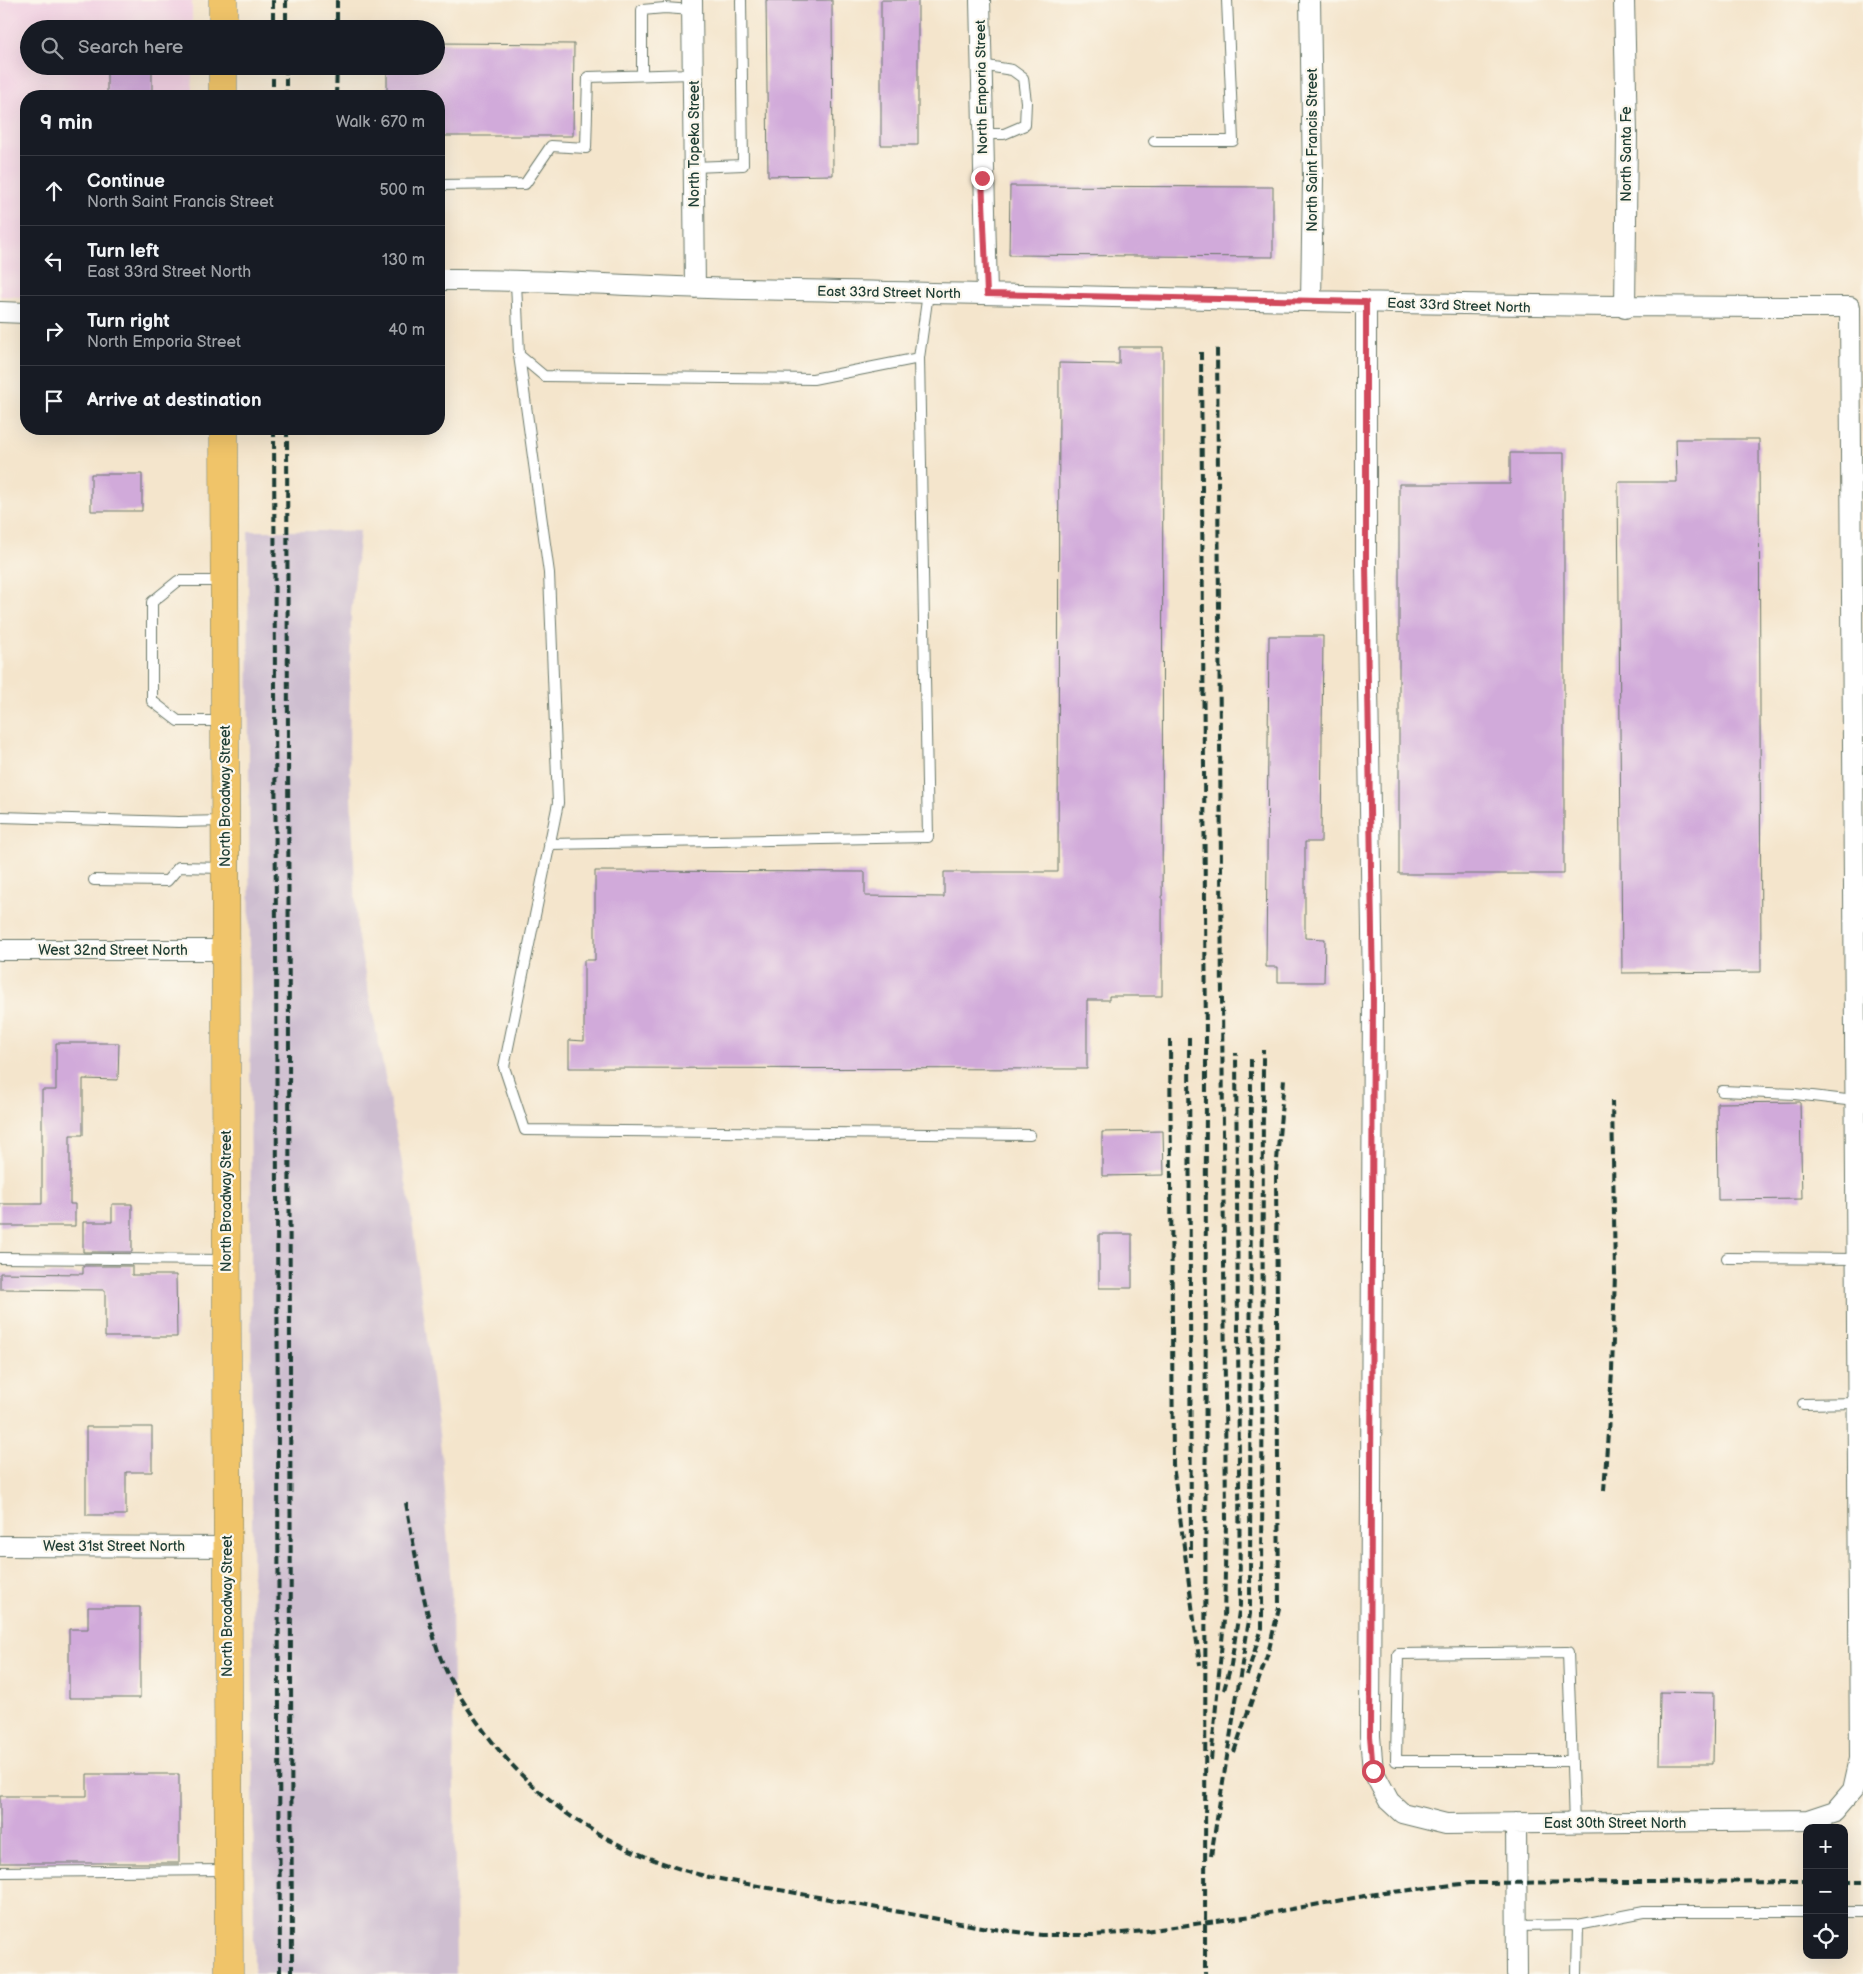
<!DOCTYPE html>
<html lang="en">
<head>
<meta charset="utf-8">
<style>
  :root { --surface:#171b24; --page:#20242c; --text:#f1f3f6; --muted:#9ea1a6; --line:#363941 }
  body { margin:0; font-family:"Balsamiq Sans",sans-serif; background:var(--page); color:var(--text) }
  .controls { position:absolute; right:15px; bottom:15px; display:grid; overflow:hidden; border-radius:10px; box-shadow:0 5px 20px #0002 }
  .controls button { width:45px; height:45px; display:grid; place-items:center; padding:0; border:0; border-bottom:1px solid var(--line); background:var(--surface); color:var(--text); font:25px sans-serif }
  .stop { position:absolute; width:15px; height:15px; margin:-11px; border:4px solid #d1495b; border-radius:50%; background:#fff }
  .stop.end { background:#d1495b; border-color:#fff; box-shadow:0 1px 5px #0008 }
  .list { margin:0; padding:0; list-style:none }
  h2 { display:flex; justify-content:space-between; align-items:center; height:65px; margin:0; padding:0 20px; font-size:21px }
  h2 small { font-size:16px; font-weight:400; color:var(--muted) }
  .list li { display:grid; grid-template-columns:32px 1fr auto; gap:15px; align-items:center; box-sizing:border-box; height:70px; padding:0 20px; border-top:1px solid var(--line) }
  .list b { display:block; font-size:19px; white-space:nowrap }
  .list p { margin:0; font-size:16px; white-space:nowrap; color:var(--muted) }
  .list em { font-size:16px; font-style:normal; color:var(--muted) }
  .icon { flex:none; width:28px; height:28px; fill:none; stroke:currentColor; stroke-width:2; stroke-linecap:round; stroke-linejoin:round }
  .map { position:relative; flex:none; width:1863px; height:1974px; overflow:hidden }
  .search { position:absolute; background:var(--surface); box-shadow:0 5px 20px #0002; left:20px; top:20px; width:425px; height:55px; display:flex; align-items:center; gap:12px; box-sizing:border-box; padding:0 18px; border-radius:28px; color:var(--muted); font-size:19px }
  .panel { position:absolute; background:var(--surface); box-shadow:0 5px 20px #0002; left:20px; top:90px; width:425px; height:345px; border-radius:20px }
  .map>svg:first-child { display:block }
</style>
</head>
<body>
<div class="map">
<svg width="1863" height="1974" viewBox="0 0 1863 1974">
  <rect width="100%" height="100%" fill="#fbf7ec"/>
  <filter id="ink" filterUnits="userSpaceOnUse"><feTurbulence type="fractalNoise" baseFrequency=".02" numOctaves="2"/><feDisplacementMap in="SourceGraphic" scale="10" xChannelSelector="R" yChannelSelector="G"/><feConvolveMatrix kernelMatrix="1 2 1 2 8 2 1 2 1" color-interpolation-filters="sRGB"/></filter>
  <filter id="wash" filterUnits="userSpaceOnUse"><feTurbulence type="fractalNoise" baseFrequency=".0096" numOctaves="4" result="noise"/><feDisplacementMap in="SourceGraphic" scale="20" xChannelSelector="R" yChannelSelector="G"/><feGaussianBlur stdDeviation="1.12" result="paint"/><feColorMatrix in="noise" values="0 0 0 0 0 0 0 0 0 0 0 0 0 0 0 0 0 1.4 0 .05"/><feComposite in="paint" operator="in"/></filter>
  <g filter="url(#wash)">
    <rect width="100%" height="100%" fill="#f4e5cc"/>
    <path fill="#f1d0e2" d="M 0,0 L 192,0 L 192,29 L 29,29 L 29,66 L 192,66 L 192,96 L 26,96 L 26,297 L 0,296 Z"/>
    <path fill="#cebed0" d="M 248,531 L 360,531 L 351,614 L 349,749 L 357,933 L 410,1204 L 441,1450 L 452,1601 L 456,1974 L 254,1974 Z"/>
    <g id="blocks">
      <path fill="#d1aada" d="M 766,0 L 832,0 L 833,175 L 768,176 Z
        M 881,0 L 918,0 L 918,145 L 881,145 Z
        M 436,43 L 574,44 L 573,136 L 439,136 L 439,96 L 387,96 L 387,66 L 436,66 Z
        M 107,66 L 152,66 L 152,96 L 107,96 Z
        M 1010,186 L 1273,187 L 1273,257 L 1009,255 Z
        M 1119,347 L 1163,347 L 1162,996 L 1109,996 L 1109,1000 L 1087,1000 L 1087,1069 L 569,1068 L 569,1040 L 584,1041 L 584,960 L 595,960 L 595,871 L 865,872 L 865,896 L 944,897 L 944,872 L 1058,872 L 1059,363 L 1119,364 Z
        M 1676,439 L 1759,439 L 1761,972 L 1622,973 L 1618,482 L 1677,482 Z
        M 1510,453 L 1564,453 L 1564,874 L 1399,874 L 1399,484 L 1510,484 Z
        M 91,474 L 142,474 L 142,511 L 91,511 Z
        M 1269,636 L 1323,636 L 1321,842 L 1305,842 L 1305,938 L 1325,939 L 1324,982 L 1278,982 L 1278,967 L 1266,967 Z
        M 56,1043 L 119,1043 L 118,1080 L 83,1079 L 83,1135 L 70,1135 L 70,1204 L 75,1204 L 75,1226 L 0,1226 L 0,1204 L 42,1204 L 42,1090 L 56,1090 Z
        M 1800,1102 L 1802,1199 L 1718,1200 L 1717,1103 Z
        M 1163,1131 L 1164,1175 L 1102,1176 L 1102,1132 Z
        M 112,1204 L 132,1204 L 132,1252 L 83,1252 L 83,1222 L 112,1222 Z
        M 1099,1234 L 1132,1234 L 1132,1288 L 1099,1288 Z
        M 83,1266 L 132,1266 L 132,1275 L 176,1275 L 177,1337 L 105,1337 L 105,1290 L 0,1289 L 0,1273 L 83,1274 Z
        M 86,1427 L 152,1427 L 152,1472 L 126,1472 L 126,1515 L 86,1515 Z
        M 88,1607 L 140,1607 L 140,1698 L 69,1698 L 69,1629 L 88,1629 Z
        M 1660,1692 L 1714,1693 L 1713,1764 L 1659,1764 Z
        M 87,1774 L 179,1774 L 179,1863 L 0,1863 L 0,1796 L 87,1796 Z"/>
    </g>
  </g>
  <g filter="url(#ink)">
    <use href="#blocks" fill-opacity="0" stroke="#6a7869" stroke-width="1"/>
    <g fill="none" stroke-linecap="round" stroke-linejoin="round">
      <defs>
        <path id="lane" d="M 981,65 L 1012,70 L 1023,78 L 1026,102 L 1025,125 L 1004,134 L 982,134
          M 642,74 L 642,10 L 665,8 L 692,10
          M 1154,141 L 1233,141 L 1227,0
          M 694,167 L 743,165 L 741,0
          M 439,185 L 525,184 L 551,146 L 586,148 L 588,77 L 693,74
          M 516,281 L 519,355 L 544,376 L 813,379 L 919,358 L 928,293
          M 519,355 L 549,573 L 558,803 L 504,1067 L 525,1130 L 1030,1135
          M 223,581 L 178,581 L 152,602 L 152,701 L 178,721 L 224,721
          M 0,817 L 179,822 L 224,821
          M 549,844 L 928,837 L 919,358
          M 94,880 L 167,881 L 179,867 L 224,868
          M 1722,1091 L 1795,1094 L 1855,1101
          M 0,1258 L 225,1260
          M 1727,1258 L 1857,1259
          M 1803,1404 L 1858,1403
          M 1572,1761 L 1396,1761 L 1398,1654 L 1568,1652 L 1574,1823
          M 0,1872 L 227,1870
          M 1844,1912 L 1863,1912
          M 1578,1925 L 1644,1912 L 1807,1912
          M 1517,1926 L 1578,1925 L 1577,1974"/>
        <path id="street" d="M 692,0 L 695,288
          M 980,0 L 987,294
          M 1310,0 L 1313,178 L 1311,301
          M 1624,0 L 1627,134 L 1625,308
          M 439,280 C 540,279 642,287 744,289 C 1112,296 1481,308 1850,307 L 1860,1759 L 1853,1790 L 1835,1811 L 1808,1820 L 1446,1824 L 1402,1813 L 1389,1801 L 1373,1771 L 1370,1736 L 1373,992 L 1366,565 L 1366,302
          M 0,312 L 26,313
          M 0,950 L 226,950
          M 0,1546 L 227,1547
          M 1516,1823 L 1517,1974"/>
        <path id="primary" d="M 223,0 L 223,29
          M 223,66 L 223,96
          M 224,429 L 229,1974"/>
      </defs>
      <use href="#lane" stroke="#6a7869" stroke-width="12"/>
      <use href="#street" stroke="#6a7869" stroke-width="22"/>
      <use href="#primary" stroke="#6a7869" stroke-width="29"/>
      <use href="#lane" stroke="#fff" stroke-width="10"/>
      <use href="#street" stroke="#fff" stroke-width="20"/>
      <use href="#primary" stroke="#f0c469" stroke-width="28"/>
      <path stroke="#1f3d34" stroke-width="4" stroke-dasharray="8 4" stroke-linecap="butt" d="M 273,0 L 273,29
        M 286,0 L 286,29
        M 337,0 L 337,29
        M 273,66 L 273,96
        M 286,66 L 286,96
        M 336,96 L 337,66
        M 1201,352 L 1206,1043 L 1205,1974
        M 274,429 L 280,1974
        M 287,429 L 292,1974
        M 1189,1037 L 1191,1557
        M 1170,1039 L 1173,1465 L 1200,1665
        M 1604,1491 L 1612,1372 L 1615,1274 L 1612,1101
        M 406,1503 C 415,1552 423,1603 438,1651 C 447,1677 464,1704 481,1727 C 539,1807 613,1853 709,1877 L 987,1928 L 1041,1935 L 1096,1935 L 1145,1931 L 1252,1916 L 1376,1894 L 1470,1883 L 1807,1881
        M 1247,1675 L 1262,1628 L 1263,1050
        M 1224,1690 L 1231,1665 L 1240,1605 L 1236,1053
        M 1234,1752 L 1268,1653 L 1279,1608 L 1276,1172 L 1284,1079
        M 1211,1760 L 1224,1620 L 1226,1522 L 1217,346
        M 1211,1856 L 1250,1614 L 1251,1057
        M 1844,1881 L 1863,1881"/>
    </g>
  </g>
  <g fill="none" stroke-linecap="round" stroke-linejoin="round" filter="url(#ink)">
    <path stroke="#d1495b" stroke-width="6" d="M 982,178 L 987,294 L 1366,302 L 1366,564 L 1373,992 L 1370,1736 L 1373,1771"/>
  </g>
  <g text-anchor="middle" stroke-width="4.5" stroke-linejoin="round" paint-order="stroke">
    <g font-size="14" fill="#1f3d34" stroke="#fbf7ec">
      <text transform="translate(981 87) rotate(-91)" y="5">North Emporia Street</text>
      <text transform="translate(694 144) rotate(-90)" y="5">North Topeka Street</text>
      <text transform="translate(1312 150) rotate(-90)" y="5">North Saint Francis Street</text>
      <text transform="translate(1626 154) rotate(-90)" y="5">North Santa Fe</text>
      <text transform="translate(889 292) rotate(1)" y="5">East 33rd Street North</text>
      <text transform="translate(1459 305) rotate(2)" y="5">East 33rd Street North</text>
      <text transform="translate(225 796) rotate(-90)" y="5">North Broadway Street</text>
      <text x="113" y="955">West 32nd Street North</text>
      <text transform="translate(226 1201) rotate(-90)" y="5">North Broadway Street</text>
      <text x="114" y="1551">West 31st Street North</text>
      <text transform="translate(227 1606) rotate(-90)" y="5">North Broadway Street</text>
      <text x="1615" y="1828">East 30th Street North</text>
    </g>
  </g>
</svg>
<div class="controls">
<button>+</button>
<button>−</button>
<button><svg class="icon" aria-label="locate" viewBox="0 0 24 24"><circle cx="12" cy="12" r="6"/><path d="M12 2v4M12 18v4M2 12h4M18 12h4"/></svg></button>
</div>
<div class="stop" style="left:1373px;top:1771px"></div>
<div class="stop end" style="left:982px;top:178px"></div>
<div class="search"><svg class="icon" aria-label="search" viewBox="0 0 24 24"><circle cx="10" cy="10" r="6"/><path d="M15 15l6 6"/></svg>Search here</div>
<section class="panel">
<h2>9 min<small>Walk · 670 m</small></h2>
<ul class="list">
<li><svg class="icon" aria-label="ahead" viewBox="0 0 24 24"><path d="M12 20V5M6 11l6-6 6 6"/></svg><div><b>Continue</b><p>North Saint Francis Street</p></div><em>500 m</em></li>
<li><svg class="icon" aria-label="left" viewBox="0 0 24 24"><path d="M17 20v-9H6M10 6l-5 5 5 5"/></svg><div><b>Turn left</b><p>East 33rd Street North</p></div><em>130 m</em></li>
<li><svg class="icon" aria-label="right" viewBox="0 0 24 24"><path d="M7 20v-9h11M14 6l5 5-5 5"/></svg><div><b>Turn right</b><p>North Emporia Street</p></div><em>40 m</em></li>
<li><svg class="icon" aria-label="arrive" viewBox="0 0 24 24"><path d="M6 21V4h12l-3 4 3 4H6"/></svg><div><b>Arrive at destination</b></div></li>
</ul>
</section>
</div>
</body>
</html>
